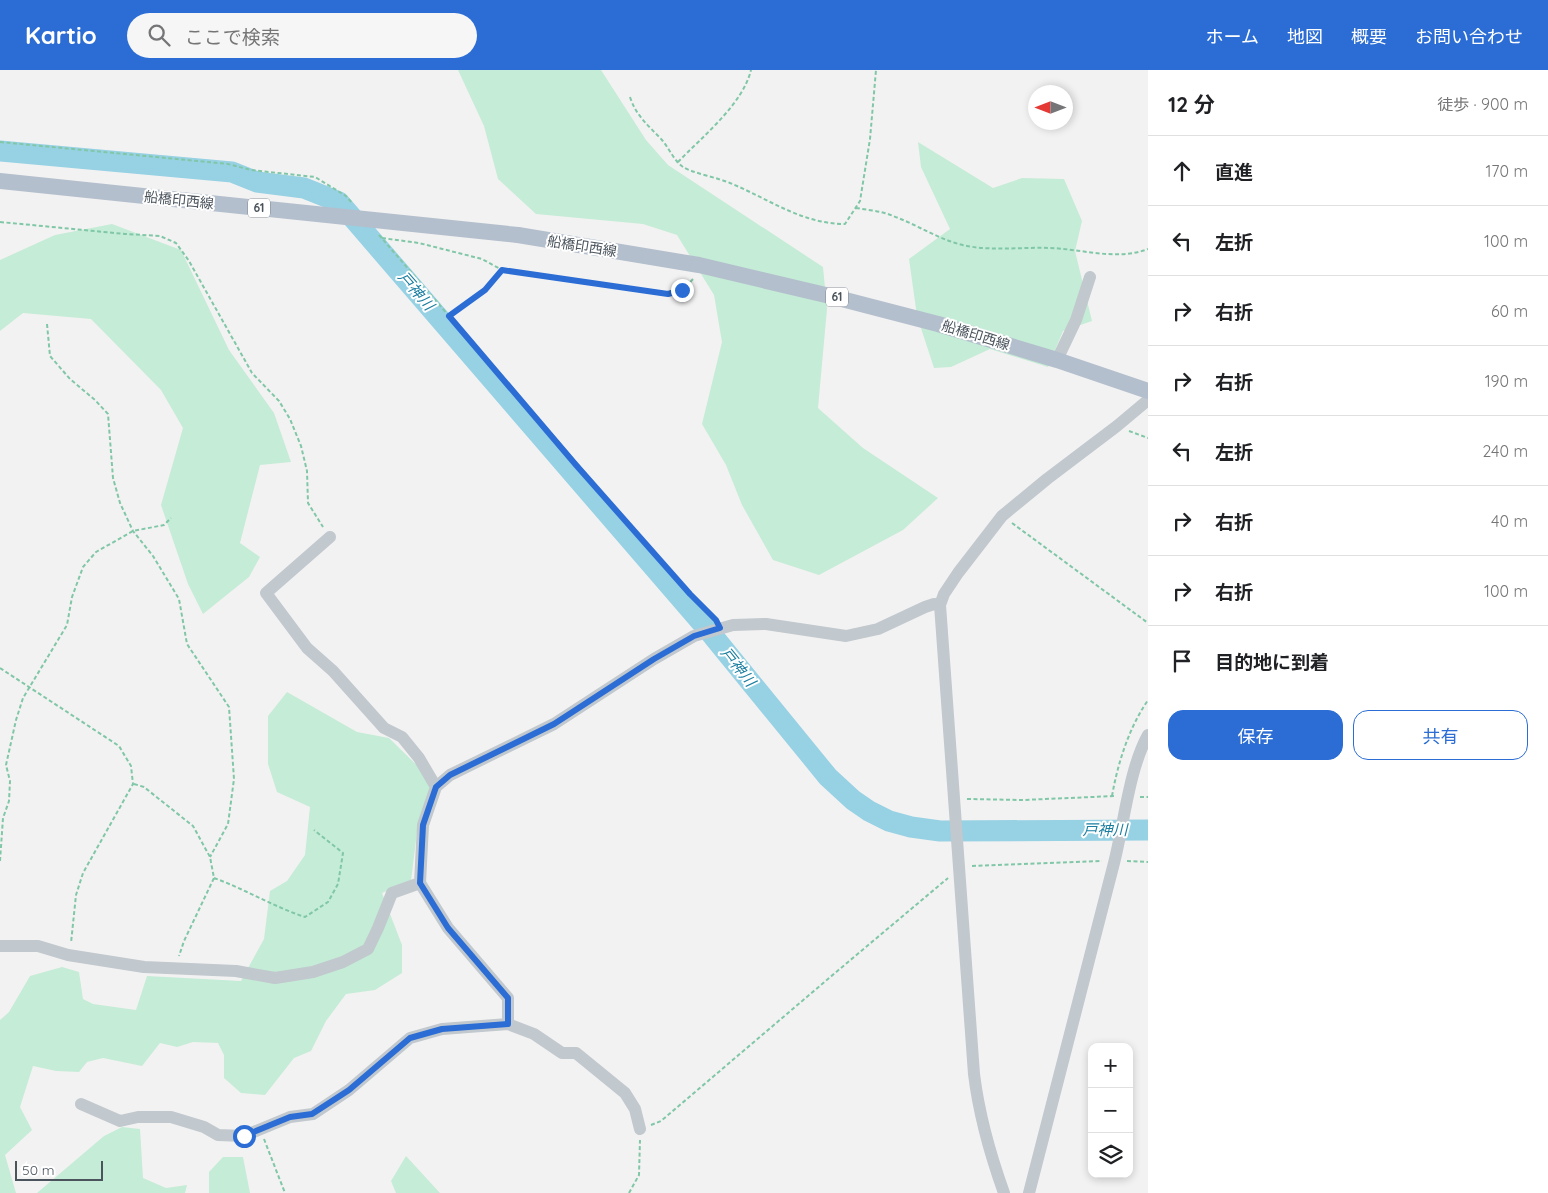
<!DOCTYPE html>
<html lang="ja">
<head>
<meta charset="utf-8">
<style>
  :root { --surface:#fff; --page:#f6f6f6; --text:#202124; --muted:#757577; --line:#e0e0e0; --accent:#2b6dd4 }
  body { margin:0; font-family:Quicksand,"Noto Sans JP",sans-serif; background:var(--page); color:var(--text) }
  .controls { position:absolute; right:15px; bottom:15px; display:grid; overflow:hidden; border-radius:10px; box-shadow:0 2px 8px #0003 }
  .controls button { width:45px; height:45px; display:grid; place-items:center; padding:0; border:0; border-bottom:1px solid var(--line); background:var(--surface); color:var(--text); font:25px sans-serif }
  .compass { position:absolute; left:1028px; top:15px; width:45px; height:45px; border-radius:50%; background:var(--surface); box-shadow:0 2px 8px #0003; rotate:270deg }
  .scale { position:absolute; left:15px; bottom:12px; width:88px; box-sizing:border-box; padding-left:5px; border:2px solid #4b545d; border-top:0; font-size:14px; line-height:18px; white-space:nowrap; color:#4b545d; -webkit-text-stroke:4px #fff; paint-order:stroke }
  .stop { position:absolute; width:15px; height:15px; margin:-11px; border:4px solid #2b6dd4; border-radius:50%; background:#fff }
  .stop.end { background:#2b6dd4; border-color:#fff; box-shadow:0 1px 5px #0008 }
  .list { margin:0; padding:0; list-style:none }
  h2 { display:flex; justify-content:space-between; align-items:center; height:65px; margin:0; padding:0 20px; font-size:21px }
  h2 small { font-size:16px; font-weight:400; color:var(--muted) }
  .list li { display:grid; grid-template-columns:32px 1fr auto; gap:15px; align-items:center; box-sizing:border-box; height:70px; padding:0 20px; border-top:1px solid var(--line) }
  .list b { display:block; font-size:19px; white-space:nowrap }
  .list em { font-size:16px; font-style:normal; color:var(--muted) }
  .actions { display:flex; gap:10px; padding:15px 20px }
  .actions a { flex:1; padding:11px 0; border:1px solid var(--accent); border-radius:15px; text-align:center; font-size:18px; color:var(--accent) }
  .actions .main { background:var(--accent); color:#fff }
  .icon { flex:none; width:28px; height:28px; fill:none; stroke:currentColor; stroke-width:2; stroke-linecap:round; stroke-linejoin:round }
  .map { position:relative; flex:none; width:1148px; height:1123px; overflow:hidden }
  header { display:flex; align-items:center; gap:30px; box-sizing:border-box; height:70px; padding:0 25px; background:var(--accent); color:#fff }
  header strong { font-size:24px }
  nav { display:flex; gap:28px; margin-inline-start:auto; font-size:18px }
  .search { width:350px; height:45px; background:var(--page); display:flex; align-items:center; gap:12px; box-sizing:border-box; padding:0 18px; border-radius:28px; color:var(--muted); font-size:19px }
  main { display:flex }
  aside { flex:1; background:var(--surface) }
  .map>svg:first-child { display:block }
</style>
</head>
<body>
<header>
<strong>Kartio</strong>
<div class="search"><svg class="icon" aria-label="search" viewBox="0 0 24 24"><circle cx="10" cy="10" r="6"/><path d="M15 15l6 6"/></svg>ここで検索</div>
<nav><a>ホーム</a><a>地図</a><a>概要</a><a>お問い合わせ</a></nav>
</header>
<main>
<div class="map">
<svg width="1148" height="1123" viewBox="0 0 1148 1123">
  <rect width="100%" height="100%" fill="#f3f2f2"/>
  <path fill="#c5ecd6" d="M 458,0 L 601,0 L 646,70 L 668,95 L 823,197 L 827,239 L 818,338 L 863,378 L 938,428 L 903,460 L 819,505 L 773,490 L 742,435 L 726,395 L 702,354 L 722,272 L 714,225 L 677,165 L 643,154 L 536,144 L 498,109 L 484,56 Z
    M 918,72 L 993,118 L 1022,108 L 1064,109 L 1082,151 L 1075,181 L 1092,251 L 1063,261 L 1048,297 L 990,279 L 951,297 L 934,298 L 917,246 L 909,189 L 950,159 L 921,97 Z
    M 112,154 L 181,180 L 229,280 L 274,343 L 291,392 L 260,395 L 240,473 L 260,487 L 249,507 L 203,544 L 188,514 L 161,435 L 183,358 L 161,320 L 91,249 L 23,243 L 0,261 L 0,190 L 55,165 Z
    M 287,622 L 357,662 L 389,668 L 434,712 L 417,762 L 411,811 L 382,823 L 402,875 L 402,903 L 375,920 L 346,924 L 326,951 L 311,981 L 294,988 L 265,1025 L 241,1023 L 224,1008 L 224,985 L 218,973 L 193,972 L 177,977 L 160,973 L 142,996 L 103,988 L 87,992 L 79,1002 L 56,1001 L 33,996 L 20,1037 L 32,1060 L 5,1085 L 16,1123 L 0,1123 L 0,950 L 9,942 L 30,906 L 62,897 L 79,902 L 83,929 L 93,934 L 136,940 L 147,906 L 241,911 L 264,869 L 270,821 L 287,811 L 305,785 L 310,737 L 277,722 L 268,694 L 268,646 Z
    M 122,1057 L 140,1059 L 143,1108 L 166,1118 L 187,1115 L 185,1123 L 37,1123 L 104,1066 Z
    M 406,1086 L 440,1123 L 396,1123 L 391,1111 Z
    M 223,1087 L 243,1087 L 250,1123 L 209,1123 L 209,1102 Z"/>
  <g fill="none" stroke-linecap="round" stroke-linejoin="round">
    <path stroke="#97d1e4" stroke-width="21" d="M 0,81 L 232,102 L 257,112 L 304,118 L 339,132 L 713,566 L 828,707 L 853,730 L 869,741 L 889,751 L 911,757 L 940,761 L 1148,760"/>
    <path stroke="#80c7a7" stroke-width="2" stroke-dasharray="4 2.5" stroke-linecap="butt" d="M 630,27 C 636,46 649,56 662,70 C 669,78 674,91 683,97 C 692,103 719,108 730,113 C 769,129 802,154 845,154 L 860,131 L 870,69 L 876,0
      M 0,72 L 228,94 L 251,100 L 315,107 L 346,126 L 352,133
      M 678,92 C 702,67 743,34 751,0
      M 856,138 C 868,140 882,141 893,146 C 918,155 941,171 967,176 C 994,181 1023,177 1050,178 C 1082,179 1117,191 1148,179
      M 0,152 L 125,164 L 160,166 L 176,173 L 189,191 L 252,303 L 279,331 L 290,349 L 301,376 L 307,401 L 308,433 L 323,457
      M 379,165 L 449,246
      M 382,168 L 419,173 L 482,189 L 502,200
      M 693,209 L 683,220 L 668,224 L 502,200 L 485,220 L 449,246 L 690,524 L 713,547
      M 47,254 L 50,286 L 70,309 L 95,330 L 108,344 L 113,408 L 120,433 L 133,461 L 153,486 L 179,529 L 187,574 L 229,637 L 234,709 L 228,754 L 210,787
      M 1129,361 L 1148,368
      M 1012,453 L 1148,553
      M 0,598 L 119,676 L 131,696 L 133,714 L 83,803 L 76,825 L 71,873
      M 134,714 L 144,717 L 193,756 L 210,787 L 214,808 L 184,871 L 179,886
      M 1112,726 C 1118,692 1129,658 1148,630
      M 1140,727 L 1148,727
      M 967,729 L 1023,730 L 1115,726
      M 0,791 L 3,748 L 9,731 L 10,711 L 6,695 L 16,650 L 23,628 L 67,555 L 72,527 L 83,497 L 96,482 L 133,461 L 164,455 L 171,448
      M 1127,791 L 1148,792
      M 972,796 L 1102,791
      M 214,808 C 245,819 274,837 305,847 L 328,832 L 338,814 L 343,783 L 314,760
      M 651,1055 L 661,1051 L 835,903 L 948,808
      M 264,1069 L 285,1123
      M 629,1123 L 639,1105 L 640,1070"/>
    <path stroke="#c1c8ce" stroke-width="12" d="M 1057,290 L 1076,250 L 1090,207
      M 330,467 L 266,523 L 307,578 L 333,601 L 384,658 L 402,667 L 419,688 L 436,717
      M 0,876 L 38,876 L 68,885 L 144,897 L 236,901 L 275,908 L 313,902 L 343,892 L 368,879 L 378,858 L 392,823 L 420,813
      M 508,954 L 508,928 L 448,858 L 420,813 L 423,755 L 436,717 L 450,705 L 554,654 L 654,589 L 694,566 L 733,555 L 766,554 L 846,566 L 878,559 L 925,537 L 934,534 L 940,535
      M 81,1034 L 120,1051 L 138,1047 L 171,1047 L 204,1057 L 218,1065 L 244,1066 L 290,1047 L 313,1044 L 349,1020 L 410,968 L 442,959 L 508,954 L 534,964 L 562,983 L 576,983 L 625,1023 L 635,1039 L 640,1059
      M 1004,1123 C 990,1084 979,1045 974,1004 L 940,535 L 944,524 L 958,503 L 1002,446 L 1047,409 L 1117,356 L 1148,330
      M 1029,1123 C 1057,1013 1086,903 1114,793 C 1124,754 1129,699 1148,665"/>
    <path stroke="#b4bfcd" stroke-width="16" d="M 518,165 L 699,195 L 830,226 L 938,254 L 1057,290 L 1148,321"/>
    <path stroke="#b4bfcd" stroke-width="16" d="M 0,111 L 518,165"/>
  </g>
  <g fill="none" stroke-linecap="round" stroke-linejoin="round">
    <path stroke="#2b6dd4" stroke-width="6" d="M 244,1066 L 290,1047 L 312,1044 L 349,1020 L 410,968 L 442,959 L 508,954 L 508,928 L 448,858 L 420,813 L 423,755 L 436,717 L 450,705 L 554,654 L 654,589 L 694,566 L 720,558 L 716,550 L 690,524 L 576,395 L 449,246 L 485,220 L 502,200 L 668,224 L 682,220"/>
  </g>
  <g text-anchor="middle" stroke-width="4" stroke-linejoin="round" paint-order="stroke">
    <g fill="#fff" stroke="#81878e" stroke-width="1">
      <rect x="248" y="128.5" width="22" height="19" rx="4"/>
      <rect x="826" y="217.5" width="22" height="19" rx="4"/>
    </g>
    <g font-size="12" font-weight="bold" fill="#4b545d">
      <text x="259" y="142">61</text>
      <text x="837" y="231">61</text>
    </g>
    <g font-size="14" fill="#4b545d" stroke="#fff">
      <text transform="translate(179 130) rotate(6)" y="5">船橋印西線</text>
      <text transform="translate(582 176) rotate(9)" y="5">船橋印西線</text>
      <text transform="translate(976 265) rotate(17)" y="5">船橋印西線</text>
    </g>
    <g font-size="15" font-style="italic" fill="#1b7ea0" stroke="#fff">
      <text transform="translate(416 221) rotate(49)" y="5">戸神川</text>
      <text transform="translate(738 597) rotate(51)" y="5">戸神川</text>
      <text x="1105" y="765">戸神川</text>
    </g>
  </g>
</svg>
<div class="controls">
<button>+</button>
<button>−</button>
<button><svg class="icon" aria-label="layers" viewBox="0 0 24 24"><path d="M12 4l9 5-9 5-9-5zM3 14l9 5 9-5"/></svg></button>
</div>
<svg class="compass" viewBox="-18 -18 36 36"><path d="M0-13l5 13h-10z" fill="#e53935"/><path d="M0 13l5-13h-10z" fill="#757577"/></svg>
<div class="scale">50 m</div>
<div class="stop" style="left:244px;top:1066px"></div>
<div class="stop end" style="left:682px;top:220px"></div>
</div>
<aside>
<h2>12 分<small>徒歩 · 900 m</small></h2>
<ul class="list">
<li><svg class="icon" aria-label="ahead" viewBox="0 0 24 24"><path d="M12 20V5M6 11l6-6 6 6"/></svg><div><b>直進</b></div><em>170 m</em></li>
<li><svg class="icon" aria-label="left" viewBox="0 0 24 24"><path d="M17 20v-9H6M10 6l-5 5 5 5"/></svg><div><b>左折</b></div><em>100 m</em></li>
<li><svg class="icon" aria-label="right" viewBox="0 0 24 24"><path d="M7 20v-9h11M14 6l5 5-5 5"/></svg><div><b>右折</b></div><em>60 m</em></li>
<li><svg class="icon" aria-label="right" viewBox="0 0 24 24"><path d="M7 20v-9h11M14 6l5 5-5 5"/></svg><div><b>右折</b></div><em>190 m</em></li>
<li><svg class="icon" aria-label="left" viewBox="0 0 24 24"><path d="M17 20v-9H6M10 6l-5 5 5 5"/></svg><div><b>左折</b></div><em>240 m</em></li>
<li><svg class="icon" aria-label="right" viewBox="0 0 24 24"><path d="M7 20v-9h11M14 6l5 5-5 5"/></svg><div><b>右折</b></div><em>40 m</em></li>
<li><svg class="icon" aria-label="right" viewBox="0 0 24 24"><path d="M7 20v-9h11M14 6l5 5-5 5"/></svg><div><b>右折</b></div><em>100 m</em></li>
<li><svg class="icon" aria-label="arrive" viewBox="0 0 24 24"><path d="M6 21V4h12l-3 4 3 4H6"/></svg><div><b>目的地に到着</b></div></li>
</ul>
<div class="actions"><a class="main">保存</a><a>共有</a></div>
</aside>
</main>
</body>
</html>
